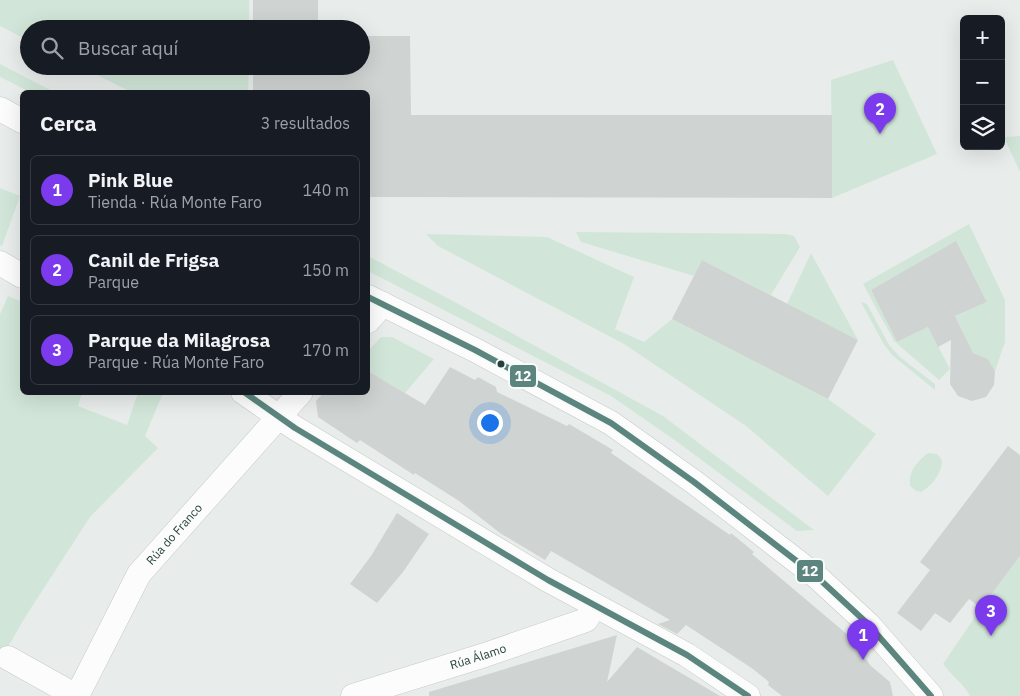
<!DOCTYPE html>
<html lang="es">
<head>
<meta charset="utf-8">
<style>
  :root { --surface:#171b24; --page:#20242c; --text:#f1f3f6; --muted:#9ea1a6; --line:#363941; --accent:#7c3aed }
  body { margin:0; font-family:"IBM Plex Sans",sans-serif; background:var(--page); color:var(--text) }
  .controls { position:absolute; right:15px; top:15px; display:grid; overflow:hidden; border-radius:8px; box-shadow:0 5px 20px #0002 }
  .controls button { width:45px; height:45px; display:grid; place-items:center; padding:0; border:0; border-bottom:1px solid var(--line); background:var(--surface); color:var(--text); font:25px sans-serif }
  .you { position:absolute; left:489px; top:422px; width:18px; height:18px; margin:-12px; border:4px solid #fff; border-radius:50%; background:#1a73e8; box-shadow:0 0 0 8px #1a73e833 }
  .badge { display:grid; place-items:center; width:32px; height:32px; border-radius:50%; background:var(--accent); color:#fff; font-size:16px; font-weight:700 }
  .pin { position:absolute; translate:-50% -41px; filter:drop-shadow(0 1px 2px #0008) }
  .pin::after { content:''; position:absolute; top:26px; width:18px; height:15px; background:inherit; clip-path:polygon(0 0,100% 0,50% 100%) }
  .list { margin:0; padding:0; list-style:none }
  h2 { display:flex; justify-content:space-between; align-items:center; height:65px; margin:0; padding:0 20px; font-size:21px }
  h2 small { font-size:16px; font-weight:400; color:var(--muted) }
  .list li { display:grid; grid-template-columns:32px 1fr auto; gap:15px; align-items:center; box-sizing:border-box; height:70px; margin:0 10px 10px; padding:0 10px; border:1px solid var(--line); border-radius:8px }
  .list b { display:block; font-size:19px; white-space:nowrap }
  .list p { margin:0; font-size:16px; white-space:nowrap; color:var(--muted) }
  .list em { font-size:16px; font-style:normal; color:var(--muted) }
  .icon { flex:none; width:28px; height:28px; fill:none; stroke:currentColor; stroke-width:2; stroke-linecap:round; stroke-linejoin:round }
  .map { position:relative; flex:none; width:1020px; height:696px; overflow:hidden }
  .search { position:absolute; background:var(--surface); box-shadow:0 5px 20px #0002; left:20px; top:20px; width:350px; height:55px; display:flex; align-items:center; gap:12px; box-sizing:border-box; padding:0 18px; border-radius:28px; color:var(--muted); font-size:19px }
  .panel { position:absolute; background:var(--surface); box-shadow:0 5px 20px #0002; left:20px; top:90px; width:350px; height:305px; border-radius:8px }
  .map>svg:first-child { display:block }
</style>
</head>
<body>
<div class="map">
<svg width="1020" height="696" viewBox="0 0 1020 696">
  <rect width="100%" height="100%" fill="#e8edeb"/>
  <path fill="#d1e6d8" d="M 0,0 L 249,0 L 249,29 L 29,29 L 29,41 L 0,26 Z
    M 893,60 L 937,154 L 832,198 L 831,80 Z
    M 0,64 L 54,92 L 30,92 L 0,77 Z
    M 79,66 L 249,66 L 248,92 L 131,92 Z
    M 1020,136 L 1020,172 L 1004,137 Z
    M 0,188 L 20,196 L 2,246 L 0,245 Z
    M 969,224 L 1005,300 L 1005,342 L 995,371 L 988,359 L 966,356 L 956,337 L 964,334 L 955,316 L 987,302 L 956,242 L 871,290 L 897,342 L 928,327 L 950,369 L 939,380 L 894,341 L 863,284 Z
    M 576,232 L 785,234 L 794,236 L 800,247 L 771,295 L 702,260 L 694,276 L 581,242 Z
    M 426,234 L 547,237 L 634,277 L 615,329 L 644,342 L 672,319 L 828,399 L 876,434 L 828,496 L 746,426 L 624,344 L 438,246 Z
    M 811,253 L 858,340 L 787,304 Z
    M 368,256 L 464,307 L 663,416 L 814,530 L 797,531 L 676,441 L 611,396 L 368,271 Z
    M 8,296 L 22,302 L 22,392 L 82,393 L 78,406 L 127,425 L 138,393 L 163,393 L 145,436 L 158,448 L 90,517 L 24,619 L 0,661 L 0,314 Z
    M 861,302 L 867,304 L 889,345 L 900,357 L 935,384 L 935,390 L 892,355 L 883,343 Z
    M 381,337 L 392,337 L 434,359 L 405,393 L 368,371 L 368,351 Z
    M 928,453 L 937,454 L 942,460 C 942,473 932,486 921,492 L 916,491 L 910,486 C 908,471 917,462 928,453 Z
    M 1020,556 L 1020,696 L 970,696 C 963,683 952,676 943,664 L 981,608 Z"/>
  <path fill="#cfd4d2" d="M 253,0 L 318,0 L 318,29 L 253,29 Z
    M 361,36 L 410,36 L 411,115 L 832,115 L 832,198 L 368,197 L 368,92 L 253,92 L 253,66 L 361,66 Z
    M 956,241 L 987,302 L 955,316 L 973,353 L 988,359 L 995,371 L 994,385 L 986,397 L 972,401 L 958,396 L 950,384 L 951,340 L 938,347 L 928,327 L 897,342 L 871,290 Z
    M 702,260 L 858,340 L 828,399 L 672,319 Z
    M 450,367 L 475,380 L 478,377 L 496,387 L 497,392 L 567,426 L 569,424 L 613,450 L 611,453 L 730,535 L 731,533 L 754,552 L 752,554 L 848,635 L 871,666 L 890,682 L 893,696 L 782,696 L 768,685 L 769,682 L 753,669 L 686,625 L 677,634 L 658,624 L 670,620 L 551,551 L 545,560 L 500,533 L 459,501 L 415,473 L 414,475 L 360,440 L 357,443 L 318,417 L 316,401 L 324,392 L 368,392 L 368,371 L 425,405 Z
    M 1008,446 L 1020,455 L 1020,556 L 981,608 L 969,599 L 950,623 L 935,613 L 921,631 L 897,613 L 930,570 L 920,562 Z
    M 397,513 L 429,534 L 403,572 L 377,603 L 350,584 L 371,556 Z
    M 617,635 L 607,682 L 637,647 L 720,696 L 429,696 L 429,692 Z"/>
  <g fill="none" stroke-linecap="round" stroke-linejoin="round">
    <defs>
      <g id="minor">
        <path d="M 0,109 L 22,121"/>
        <path d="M 0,263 L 22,276"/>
        <path d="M 368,297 L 475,350 L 611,423 L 694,482 L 816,576 L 868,624 L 931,696"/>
        <path d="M 368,321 L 383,304"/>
        <path d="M 243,392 L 295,428 L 548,580 L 687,655 L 748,696"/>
        <path d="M 8,658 L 76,696"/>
        <path id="s1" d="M 77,696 L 139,574 L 301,392"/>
        <path id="s2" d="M 353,696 L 485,655 L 586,620 L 595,606"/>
      </g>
    </defs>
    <use href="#minor" stroke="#c5cac8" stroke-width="25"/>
    <use href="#minor" stroke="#fcfcfc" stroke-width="24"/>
    <defs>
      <path id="bus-1" d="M 368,297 L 475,350 L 611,423 L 694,482 L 816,576 L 868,624 L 931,696
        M 244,392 L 295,428 L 548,580 L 687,655 L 748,696"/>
    </defs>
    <use href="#bus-1" stroke="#f7fbf9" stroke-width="10"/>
    <use href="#bus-1" stroke="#5b857e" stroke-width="6"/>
  </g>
  <circle fill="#24423a" stroke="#f7fbf9" stroke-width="2" cx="501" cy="364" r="4.5"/>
  <g text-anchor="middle" stroke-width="4" stroke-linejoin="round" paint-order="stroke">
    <g font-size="12" fill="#24423a" stroke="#f7fbf9">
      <text dy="4" stroke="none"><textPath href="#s1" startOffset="190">Rúa do Franco</textPath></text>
      <text dy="4" stroke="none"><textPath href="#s2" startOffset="131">Rúa Álamo</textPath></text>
    </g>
  </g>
  <g stroke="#f7fbf9" stroke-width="2">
    <rect x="509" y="364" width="28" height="24" rx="5" fill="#5b857e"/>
    <rect x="796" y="559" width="28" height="24" rx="5" fill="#5b857e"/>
  </g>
  <g font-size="14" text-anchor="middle" font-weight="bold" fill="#fff">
    <text x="523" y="381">12</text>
    <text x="810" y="576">12</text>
  </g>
</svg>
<div class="controls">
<button>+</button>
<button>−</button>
<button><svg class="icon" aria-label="layers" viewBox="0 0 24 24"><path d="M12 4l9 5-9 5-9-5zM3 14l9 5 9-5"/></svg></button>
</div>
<div class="you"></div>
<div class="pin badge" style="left:863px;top:660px">1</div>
<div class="pin badge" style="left:880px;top:134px">2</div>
<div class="pin badge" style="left:991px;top:636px">3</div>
<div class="search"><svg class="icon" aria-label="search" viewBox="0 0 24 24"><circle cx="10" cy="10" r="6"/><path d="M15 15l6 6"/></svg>Buscar aquí</div>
<section class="panel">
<h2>Cerca<small>3 resultados</small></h2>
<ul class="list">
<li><span class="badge">1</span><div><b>Pink Blue</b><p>Tienda · Rúa Monte Faro</p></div><em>140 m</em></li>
<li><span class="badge">2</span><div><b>Canil de Frigsa</b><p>Parque</p></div><em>150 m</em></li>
<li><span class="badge">3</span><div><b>Parque da Milagrosa</b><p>Parque · Rúa Monte Faro</p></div><em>170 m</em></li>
</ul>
</section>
</div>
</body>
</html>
